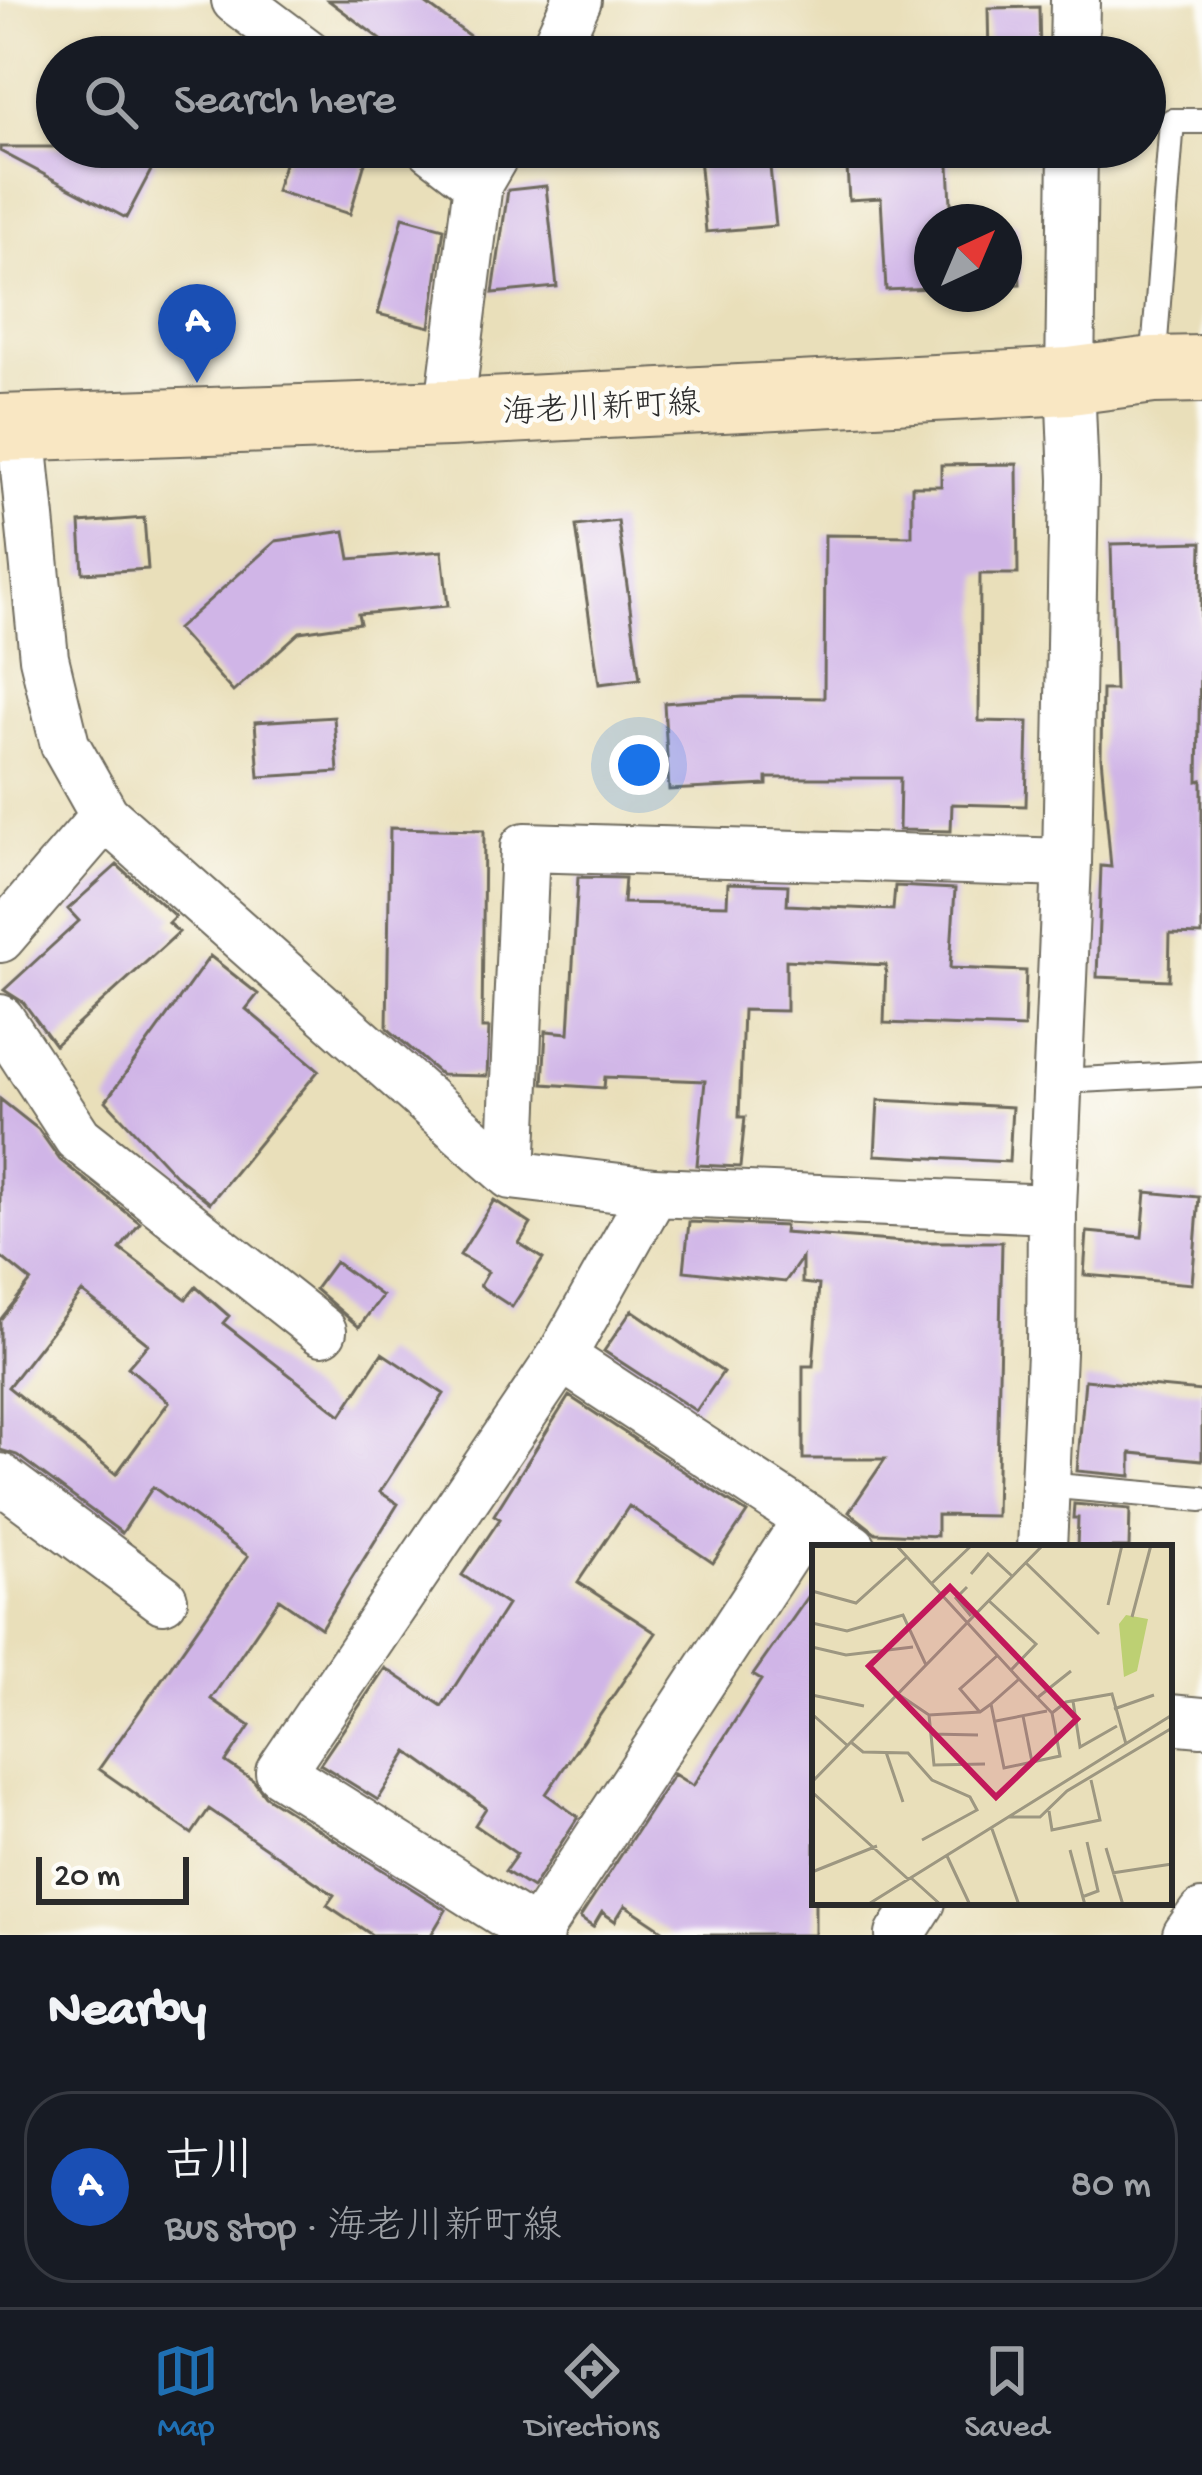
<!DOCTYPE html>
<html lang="en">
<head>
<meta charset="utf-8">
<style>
  :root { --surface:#171b24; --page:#20242c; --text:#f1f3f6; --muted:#9ea1a6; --line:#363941; --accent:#1f6fb2 }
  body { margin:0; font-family:"Gochi Hand","Klee One",sans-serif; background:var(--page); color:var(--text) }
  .compass { position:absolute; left:914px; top:204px; width:108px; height:108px; border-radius:50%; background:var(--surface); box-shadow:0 3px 9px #0004; rotate:44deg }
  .scale { position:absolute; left:36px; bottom:30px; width:153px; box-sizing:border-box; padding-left:12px; border:6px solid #2b2b2b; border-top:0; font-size:33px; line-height:42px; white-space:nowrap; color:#2b2b2b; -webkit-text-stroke:9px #fdfcf7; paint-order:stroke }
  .you { position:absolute; left:639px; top:765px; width:42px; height:42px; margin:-30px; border:9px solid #fff; border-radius:50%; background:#1a73e8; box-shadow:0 0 0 18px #1a73e833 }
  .badge { display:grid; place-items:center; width:78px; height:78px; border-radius:50%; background:var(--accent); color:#fff; font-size:39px; font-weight:700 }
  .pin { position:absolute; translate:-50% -99px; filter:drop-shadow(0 3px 6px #0008) }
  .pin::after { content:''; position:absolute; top:63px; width:42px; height:36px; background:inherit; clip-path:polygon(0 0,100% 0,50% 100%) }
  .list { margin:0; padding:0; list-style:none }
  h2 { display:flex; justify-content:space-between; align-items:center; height:156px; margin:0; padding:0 48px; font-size:51px }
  h2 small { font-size:39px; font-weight:400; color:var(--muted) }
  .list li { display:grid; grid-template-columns:78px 1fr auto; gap:36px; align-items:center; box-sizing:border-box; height:192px; margin:0 24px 24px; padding:0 24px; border:3px solid var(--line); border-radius:48px }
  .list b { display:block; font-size:45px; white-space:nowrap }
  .list p { margin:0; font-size:39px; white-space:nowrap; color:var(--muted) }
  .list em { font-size:39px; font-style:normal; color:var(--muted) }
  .icon { flex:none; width:66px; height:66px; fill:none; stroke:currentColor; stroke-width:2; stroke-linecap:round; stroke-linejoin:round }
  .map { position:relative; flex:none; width:1202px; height:1935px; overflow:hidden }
  .search { position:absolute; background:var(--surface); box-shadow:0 3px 9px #0004; left:36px; right:36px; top:36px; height:132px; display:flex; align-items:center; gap:30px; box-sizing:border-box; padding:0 42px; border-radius:66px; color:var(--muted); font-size:45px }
  .sheet { height:372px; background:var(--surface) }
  nav { display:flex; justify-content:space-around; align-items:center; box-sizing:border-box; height:168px; border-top:3px solid var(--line); background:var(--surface); font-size:33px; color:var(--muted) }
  nav a { display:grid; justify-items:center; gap:6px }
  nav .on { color:var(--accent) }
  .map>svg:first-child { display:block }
</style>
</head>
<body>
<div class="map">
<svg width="1202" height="1935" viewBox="0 0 1202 1935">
  <rect width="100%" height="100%" fill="#fdfcf7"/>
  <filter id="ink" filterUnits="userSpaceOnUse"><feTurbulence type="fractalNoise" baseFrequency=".00833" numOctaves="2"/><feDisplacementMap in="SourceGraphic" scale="24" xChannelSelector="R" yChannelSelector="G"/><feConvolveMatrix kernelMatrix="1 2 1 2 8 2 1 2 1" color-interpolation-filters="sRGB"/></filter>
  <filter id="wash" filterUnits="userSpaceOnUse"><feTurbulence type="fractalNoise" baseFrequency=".004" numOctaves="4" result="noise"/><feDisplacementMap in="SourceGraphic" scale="48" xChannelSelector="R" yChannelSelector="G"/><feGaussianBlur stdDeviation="2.7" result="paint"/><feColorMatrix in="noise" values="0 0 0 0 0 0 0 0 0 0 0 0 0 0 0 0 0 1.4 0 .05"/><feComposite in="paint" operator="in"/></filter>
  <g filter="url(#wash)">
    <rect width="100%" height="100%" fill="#e9dfba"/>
    <g id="blocks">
      <path fill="#d0b5e7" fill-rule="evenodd" d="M 328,0 L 421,0 L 498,57 L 404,57 Z
        M 1039,7 L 1040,57 L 989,57 L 988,8 Z
        M 0,147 L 129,147 L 156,161 L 126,218 L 0,151 Z
        M 289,147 L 326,147 L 366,159 L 350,214 L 276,191 Z
        M 698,147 L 768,147 L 776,226 L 706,232 Z
        M 897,147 L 948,147 L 952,222 L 932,222 L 932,288 L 886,290 L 881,198 L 849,200 L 846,151 Z
        M 546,186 L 557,287 L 493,293 L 508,190 Z
        M 403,217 L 444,228 L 430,327 L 378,314 Z
        M 1017,224 L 1020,284 L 1004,285 L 1004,225 Z
        M 1017,464 L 1018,574 L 980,574 L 979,721 L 1028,722 L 1026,806 L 952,804 L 951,831 L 899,830 L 900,778 L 767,778 L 767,785 L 669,790 L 664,703 L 743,697 L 824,698 L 825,535 L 912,536 L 912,486 L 941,486 L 941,465 Z
        M 144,518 L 148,569 L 83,573 L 80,523 Z
        M 618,521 L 640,679 L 599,684 L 576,526 Z
        M 345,531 L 350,559 L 442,551 L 448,606 L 358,614 L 360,623 L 300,632 L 233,692 L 177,629 L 276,541 Z
        M 1202,542 L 1198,781 L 1202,780 L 1202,935 L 1170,934 L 1169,980 L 1097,977 L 1101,866 L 1111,867 L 1101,757 L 1102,690 L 1115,690 L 1111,544 Z
        M 334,717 L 338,772 L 259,777 L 255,722 Z
        M 390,828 L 484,830 L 482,1028 L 489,1028 L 487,1076 L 441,1075 L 387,1028 Z
        M 117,865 L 175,916 L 168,923 L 179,932 L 55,1045 L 23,1002 L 4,990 L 79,921 L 68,909 Z
        M 578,877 L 625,878 L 623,903 L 727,905 L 728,883 L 788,885 L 787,905 L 893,910 L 895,886 L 955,889 L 950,968 L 1026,971 L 1024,1028 L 884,1023 L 886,965 L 786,960 L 786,1011 L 743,1010 L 739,1117 L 745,1117 L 740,1167 L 697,1165 L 705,1081 L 605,1077 L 604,1088 L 543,1084 L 546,1031 L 569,1033 Z
        M 210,956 L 258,994 L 246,1009 L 319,1070 L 210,1203 L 175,1175 L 106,1101 Z
        M 0,1099 L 38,1129 L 60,1160 L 140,1223 L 120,1249 L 186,1299 L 196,1287 L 229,1316 L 223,1323 L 341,1415 L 382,1353 L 444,1394 L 380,1492 L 398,1504 L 321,1628 L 279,1599 L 211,1699 L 250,1726 L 226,1762 L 254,1781 L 265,1796 L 446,1910 L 431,1935 L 372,1935 L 327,1905 L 334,1895 L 209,1809 L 192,1834 L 99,1769 L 248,1556 L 153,1487 L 122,1533 L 17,1455 L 0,1450 L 0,1320 L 31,1281 L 0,1256 ZM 82,1292 L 148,1344 L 128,1367 L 169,1402 L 116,1474 L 8,1387 Z
        M 878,1100 L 1012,1107 L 1009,1162 L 875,1155 Z
        M 1146,1192 L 1199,1197 L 1192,1284 L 1084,1275 L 1087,1232 L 1142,1237 Z
        M 494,1200 L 531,1224 L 519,1243 L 543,1259 L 512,1307 L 480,1286 L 488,1272 L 460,1255 Z
        M 689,1222 L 785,1226 L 784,1233 L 905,1242 L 1002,1242 L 996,1516 L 937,1515 L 937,1536 L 876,1533 L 849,1512 L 885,1459 L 803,1459 L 803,1366 L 813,1366 L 819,1285 L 802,1283 L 802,1258 L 785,1282 L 684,1271 Z
        M 335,1262 L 382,1296 L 359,1327 L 315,1289 Z
        M 632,1310 L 723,1372 L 696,1411 L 604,1351 Z
        M 1085,1380 L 1202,1391 L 1202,1460 L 1131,1453 L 1131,1476 L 1077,1471 Z
        M 569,1396 L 747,1513 L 713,1563 L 629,1506 L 578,1582 L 656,1633 L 546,1794 L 578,1817 L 532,1888 L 505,1871 L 517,1854 L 475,1825 L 486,1808 L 408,1752 L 378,1800 L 320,1764 L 385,1668 L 442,1706 L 507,1605 L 462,1575 L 500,1519 L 494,1515 Z
        M 1074,1504 L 1130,1509 L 1129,1548 L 1077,1548 L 1078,1518 L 1073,1518 Z
        M 815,1587 L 815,1935 L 670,1935 L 625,1905 L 615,1921 L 602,1912 L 593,1927 L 580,1918 L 674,1774 L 693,1786 L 761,1680 L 753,1675 Z"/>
    </g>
  </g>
  <g filter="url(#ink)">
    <use href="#blocks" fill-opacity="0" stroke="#6e6a5d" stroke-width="3"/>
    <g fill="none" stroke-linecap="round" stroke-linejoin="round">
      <defs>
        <path id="lane" d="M 1153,367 L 1172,121 L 1202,121
          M 1058,1081 L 1202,1074
          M 1045,1485 L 1202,1499"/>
        <path id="street" d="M 236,0 L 312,57
          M 551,57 L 577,0
          M 1074,57 L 1075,0
          M 431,147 L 478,183
          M 449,413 L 478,183 L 499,147
          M 21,428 L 44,658 L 65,745 L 105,816 L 511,1175 L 654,1192
          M 0,938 L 105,816
          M 0,1019 L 78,1138 L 322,1331
          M 511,1175 L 525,847 L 1067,863
          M 1052,1209 L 1067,863 L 1074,480 L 1070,381 L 1073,147
          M 561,1357 L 852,1548
          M 0,1478 L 163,1599
          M 1169,1719 L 1202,1722
          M 536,1933 L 807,1520
          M 539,1935 L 280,1772 L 561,1357 L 654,1192 L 1052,1209 L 1051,1353 L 1042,1548
          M 900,1935 L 921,1902
          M 1187,1935 L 1202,1914"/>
        <path id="secondary" d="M 0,428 L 449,413 L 1070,381 L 1153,370 L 1202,369"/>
      </defs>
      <use href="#lane" stroke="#6e6a5d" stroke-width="28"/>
      <use href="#street" stroke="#6e6a5d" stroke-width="52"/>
      <use href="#secondary" stroke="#6e6a5d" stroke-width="70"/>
      <use href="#lane" stroke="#fff" stroke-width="24"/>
      <use href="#street" stroke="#fff" stroke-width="48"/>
      <use href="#secondary" stroke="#f9e7c3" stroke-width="66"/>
    </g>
  </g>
  <g text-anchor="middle" stroke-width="9" stroke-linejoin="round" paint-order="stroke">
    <g font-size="33" fill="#2b2b2b" stroke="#fdfcf7">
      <text transform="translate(601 405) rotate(-3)" y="12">海老川新町線</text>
    </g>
  </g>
  <g transform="translate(812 1545)">
    <rect width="360" height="360" fill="#e9dfba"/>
    <path d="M 314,70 L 336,74 L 325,126 L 312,132 L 307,79 Z" fill="#bdd073"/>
    <path fill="none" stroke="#9d9781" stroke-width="3" d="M 84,0 L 207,134M 214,18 L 287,89M 159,29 L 176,9 L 200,31M 119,39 L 160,0M 155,42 L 144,53 L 159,71M 0,46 L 44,58 L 95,12M 176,55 L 224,99 L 199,125M 296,60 L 310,0M 320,72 L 339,0M 0,78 L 35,86 L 91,70 L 114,120M 0,102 L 34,110 L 101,102M 207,134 L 240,168 L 248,211 L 192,223 L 179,159 ZM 86,149 L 117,170 L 168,167 L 179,159M 0,150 L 52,161M 225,153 L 259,126M 261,156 L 268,202 L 305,181M 302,164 L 342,150M 167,166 L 148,144 L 186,110M 240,168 L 254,157 L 300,149 L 314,199M 0,169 L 36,201M 117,170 L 122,220 L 173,219M 211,171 L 220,217M 184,176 L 235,166M 119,189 L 166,190M 40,198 L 51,207 L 96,208 L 120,235 L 158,252 L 165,265 L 110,295M 74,207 L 91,257M 0,237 L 231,0M 0,247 L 96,334M 237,266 L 240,285 L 288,275 L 279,235M 196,272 L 228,272 L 255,246 L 360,183M 180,284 L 207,360M 294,303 L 311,360M 258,305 L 273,360M 135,311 L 158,360M 0,327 L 65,301M 300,328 L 360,319M 98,332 L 129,360M 270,352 L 286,346 L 275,297M 55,360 L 360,170"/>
    <path fill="#c2185b" fill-opacity="0.15" stroke="#c2185b" stroke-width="6" d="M 138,42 L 265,174 L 184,252 L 57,121 Z"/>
    <rect width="360" height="360" fill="none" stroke="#2b2b2b" stroke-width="6"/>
  </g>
</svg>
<svg class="compass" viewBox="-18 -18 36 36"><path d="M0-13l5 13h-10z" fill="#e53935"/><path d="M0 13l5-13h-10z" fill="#9ea1a6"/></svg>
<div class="scale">20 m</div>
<div class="you"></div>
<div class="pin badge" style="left:197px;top:383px;background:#1a4fb4">A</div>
<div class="search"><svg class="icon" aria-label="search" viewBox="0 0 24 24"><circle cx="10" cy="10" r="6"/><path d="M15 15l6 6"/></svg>Search here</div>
</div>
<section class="sheet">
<h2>Nearby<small></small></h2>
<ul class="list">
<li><span class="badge" style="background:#1a4fb4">A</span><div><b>古川</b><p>Bus stop · 海老川新町線</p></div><em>80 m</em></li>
</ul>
</section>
<nav>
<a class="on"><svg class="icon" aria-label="map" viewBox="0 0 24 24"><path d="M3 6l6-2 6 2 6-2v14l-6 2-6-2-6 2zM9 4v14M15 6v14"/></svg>Map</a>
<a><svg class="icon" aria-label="directions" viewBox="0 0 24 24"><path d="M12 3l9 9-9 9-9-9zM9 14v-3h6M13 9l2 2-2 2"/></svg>Directions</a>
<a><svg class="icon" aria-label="saved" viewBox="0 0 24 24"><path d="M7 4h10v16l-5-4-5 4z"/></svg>Saved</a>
</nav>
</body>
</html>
